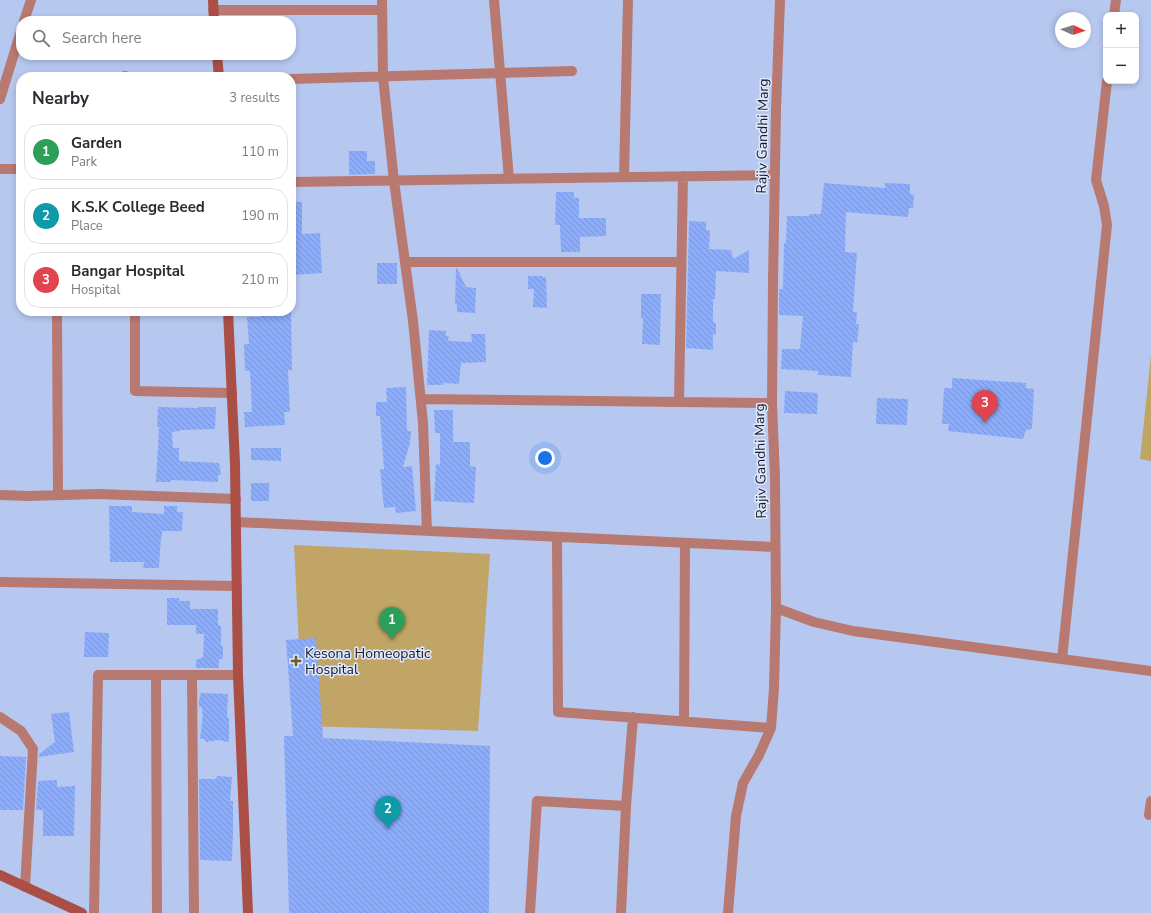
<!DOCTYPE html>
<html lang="en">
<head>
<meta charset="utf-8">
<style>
  :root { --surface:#fff; --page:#f2f2f3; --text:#2b2b33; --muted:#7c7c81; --line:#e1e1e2; --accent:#6e5a29 }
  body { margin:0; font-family:"Nunito Sans",sans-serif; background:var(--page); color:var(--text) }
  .controls { position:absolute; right:12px; top:12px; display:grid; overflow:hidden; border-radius:8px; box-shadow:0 2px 6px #0003 }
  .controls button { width:36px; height:36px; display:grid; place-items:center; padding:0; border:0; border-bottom:1px solid var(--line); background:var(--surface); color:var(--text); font:20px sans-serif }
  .compass { position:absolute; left:1055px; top:12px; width:36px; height:36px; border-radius:50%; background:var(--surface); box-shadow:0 2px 6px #0003; rotate:93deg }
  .you { position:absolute; left:545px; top:458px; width:14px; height:14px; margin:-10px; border:3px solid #fff; border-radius:50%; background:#1a73e8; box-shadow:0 0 0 6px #1a73e833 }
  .badge { display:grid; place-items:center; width:26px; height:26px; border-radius:50%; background:var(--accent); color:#fff; font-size:13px; font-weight:700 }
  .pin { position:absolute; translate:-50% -33px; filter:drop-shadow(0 1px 2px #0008) }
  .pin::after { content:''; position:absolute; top:21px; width:14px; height:12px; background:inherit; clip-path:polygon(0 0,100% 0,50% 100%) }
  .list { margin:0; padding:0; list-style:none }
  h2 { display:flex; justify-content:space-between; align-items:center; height:52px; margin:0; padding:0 16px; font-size:17px }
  h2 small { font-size:13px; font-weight:400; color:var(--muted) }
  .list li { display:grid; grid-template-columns:26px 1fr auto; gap:12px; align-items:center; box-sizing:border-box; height:56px; margin:0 8px 8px; padding:0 8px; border:1px solid var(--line); border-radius:16px }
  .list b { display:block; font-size:15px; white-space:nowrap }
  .list p { margin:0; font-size:13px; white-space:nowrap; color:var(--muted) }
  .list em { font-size:13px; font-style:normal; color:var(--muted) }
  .icon { flex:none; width:22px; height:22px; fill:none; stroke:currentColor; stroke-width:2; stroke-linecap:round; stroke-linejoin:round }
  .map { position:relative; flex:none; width:1151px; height:913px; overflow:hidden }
  .search { position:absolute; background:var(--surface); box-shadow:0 2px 6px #0003; left:16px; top:16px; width:280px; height:44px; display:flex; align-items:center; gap:10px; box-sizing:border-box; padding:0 14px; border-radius:16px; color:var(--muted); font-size:15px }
  .panel { position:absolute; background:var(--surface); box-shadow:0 2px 6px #0003; left:16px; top:72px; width:280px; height:244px; border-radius:16px }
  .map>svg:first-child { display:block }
</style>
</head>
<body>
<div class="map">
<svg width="1151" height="913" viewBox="0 0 1151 913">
  <defs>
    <pattern id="building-back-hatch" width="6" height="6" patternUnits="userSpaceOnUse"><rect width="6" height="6" fill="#8cacfc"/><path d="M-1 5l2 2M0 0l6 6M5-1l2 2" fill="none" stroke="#7893d8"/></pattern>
  </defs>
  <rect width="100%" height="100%" fill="#b7c8f0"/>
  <path fill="#c0a566" d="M 1151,355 L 1151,461 L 1140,459 Z
    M 294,545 L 490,554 L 478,731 L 303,726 Z"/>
  <path fill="url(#building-back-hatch)" d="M 349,151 L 367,151 L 367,161 L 375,161 L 375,174 L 349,175 Z
    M 824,183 L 885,188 L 885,183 L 910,184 L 910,194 L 914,195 L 913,208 L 909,208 L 908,217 L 846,212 L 845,252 L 857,253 L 853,312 L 857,312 L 856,324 L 859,324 L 857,343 L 853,342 L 851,377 L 818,375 L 818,371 L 781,369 L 782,349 L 800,349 L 803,316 L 779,315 L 779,289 L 783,289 L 784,243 L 786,243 L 787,216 L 809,216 L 810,214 L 821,214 Z
    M 556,192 L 574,192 L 574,198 L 579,198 L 579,218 L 606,218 L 606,236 L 580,237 L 580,252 L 561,252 L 560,225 L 555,225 Z
    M 291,202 L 302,202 L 302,234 L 320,233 L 322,273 L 292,275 Z
    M 689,221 L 706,222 L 706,230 L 710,230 L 709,249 L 731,250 L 733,259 L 749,250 L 749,273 L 716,271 L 715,299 L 713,299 L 713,322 L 716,324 L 716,335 L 713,334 L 713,350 L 686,348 Z
    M 377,263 L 397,263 L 397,284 L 377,284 Z
    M 456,268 L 457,268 L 466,287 L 476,288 L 475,313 L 457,312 L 457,304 L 455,305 Z
    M 528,276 L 542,276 L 542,277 L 546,277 L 547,308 L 533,307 L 534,289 L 528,289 Z
    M 641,294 L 661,294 L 660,345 L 642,344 L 643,318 L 641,318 Z
    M 260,311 L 291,311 L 292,370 L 288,370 L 290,412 L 284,412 L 285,425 L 245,427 L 244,412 L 252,412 L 250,371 L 245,371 L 244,344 L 249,344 L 247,317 L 260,317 Z
    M 429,330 L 446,331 L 446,336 L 449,336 L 448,341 L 472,342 L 471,334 L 485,334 L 486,362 L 461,363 L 459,384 L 443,383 L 443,385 L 427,385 Z
    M 952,378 L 1026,383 L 1026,388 L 1034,389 L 1032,429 L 1026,430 L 1023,439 L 948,431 L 949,424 L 942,424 L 944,388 L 952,388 Z
    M 406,387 L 407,431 L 411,431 L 410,443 L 403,467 L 412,466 L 416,511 L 396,513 L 395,507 L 384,508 L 380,469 L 384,469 L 380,416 L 376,416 L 376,402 L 387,402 L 386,388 Z
    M 785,391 L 818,393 L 817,414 L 784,413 Z
    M 877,398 L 908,399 L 907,425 L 876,424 Z
    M 158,407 L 198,408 L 198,407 L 216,407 L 215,429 L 180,430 L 180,431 L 172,432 L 173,448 L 179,448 L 179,461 L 219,463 L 221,475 L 218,475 L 218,482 L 171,480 L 171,482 L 156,482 L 159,427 L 157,427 Z
    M 434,410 L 453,410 L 453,442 L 470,442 L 470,466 L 476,467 L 474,503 L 434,501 L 436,464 L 440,465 L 440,433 L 435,433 Z
    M 251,448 L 281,448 L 281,461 L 251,460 Z
    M 251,483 L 269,483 L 269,501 L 251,501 Z
    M 109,506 L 132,506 L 132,512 L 164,514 L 164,506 L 177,506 L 177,512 L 183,512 L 182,531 L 162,531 L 162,537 L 161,537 L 159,568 L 143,568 L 144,562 L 110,562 Z
    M 167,598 L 179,598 L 179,601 L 190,601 L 190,609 L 218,609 L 218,625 L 221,626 L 221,646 L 223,646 L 223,659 L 219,659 L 219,668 L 196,668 L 196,660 L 203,657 L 204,634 L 196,634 L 196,625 L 167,625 Z
    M 85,632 L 109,633 L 108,657 L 84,657 Z
    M 316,638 L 323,738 L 490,746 L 489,913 L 289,913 L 284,736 L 293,736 L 286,640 Z
    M 201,693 L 228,694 L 227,718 L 229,718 L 229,742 L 218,740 L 206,742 L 205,739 L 200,739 L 203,713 L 202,713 L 202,707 L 199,707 L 199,700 Z
    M 69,712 L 74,752 L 39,757 L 39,754 L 55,742 L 51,714 Z
    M 0,756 L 26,757 L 23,810 L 0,810 Z
    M 217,776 L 232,777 L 230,801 L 233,801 L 233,833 L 232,861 L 200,860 L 199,779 L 216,779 Z
    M 57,780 L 57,787 L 75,786 L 74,836 L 43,836 L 43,810 L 36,810 L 38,781 Z"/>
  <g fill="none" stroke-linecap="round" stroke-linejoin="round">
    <path stroke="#b87971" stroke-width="10" d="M 382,0 L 383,77 L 394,181 L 413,321 L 423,423 L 427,531
      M 494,0 L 509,179
      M 213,10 L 382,10
      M 1114,15 L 1116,0
      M 24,21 L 31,0
      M 125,76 L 127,77
      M 291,79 L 572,71
      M 0,99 L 21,31
      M 0,169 L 21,169
      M 624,177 L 628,0
      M 291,182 L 775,175
      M 406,262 L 681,262
      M 57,311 L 58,495
      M 135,311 L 135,391 L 232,393
      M 421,399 L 772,403
      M 679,401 L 683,176
      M 0,495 L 29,496 L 98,494 L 236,499
      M 236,522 L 775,547
      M 557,537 L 558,712 L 771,728
      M 0,582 L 237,586
      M 776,608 L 814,622 L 853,631 L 1151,671
      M 1062,659 L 1107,225 L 1104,206 L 1096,180 L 1107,81
      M 156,675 L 157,913
      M 192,675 L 194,913
      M 0,717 L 21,731 L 33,749 L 25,887
      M 684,721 L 685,543
      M 1149,815 L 1151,801
      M 94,913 L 98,675 L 238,675
      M 530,913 L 537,801 L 626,806
      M 621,913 L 626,806 L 633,717
      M 728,913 L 736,816 L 743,783 L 759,755 L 771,728 L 774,688 L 776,608 L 775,478 L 772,403 L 773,280 L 776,110 L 780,0"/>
    <path stroke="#ab4e46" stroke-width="10" d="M 213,0 L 214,21
      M 217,55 L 219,77
      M 228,311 L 235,464 L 238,675 L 248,913
      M 0,875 L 82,913"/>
  </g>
  <path fill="#6e5a29" stroke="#e0e9fd" stroke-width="1.5" d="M294 655h4v4h4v4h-4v4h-4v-4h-4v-4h4z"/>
  <g text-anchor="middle" stroke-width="3" stroke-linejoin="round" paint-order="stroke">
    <g font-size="14" fill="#141928" stroke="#e0e9fd">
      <text transform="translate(762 136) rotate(-89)" y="5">Rajiv Gandhi Marg</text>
      <text transform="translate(760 461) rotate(-91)" y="5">Rajiv Gandhi Marg</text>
    </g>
    <g font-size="14" fill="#141928" stroke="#e0e9fd" text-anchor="start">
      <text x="305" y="658">Kesona Homeopatic<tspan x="305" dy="16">Hospital</tspan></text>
    </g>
  </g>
</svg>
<div class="controls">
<button>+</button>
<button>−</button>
</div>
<svg class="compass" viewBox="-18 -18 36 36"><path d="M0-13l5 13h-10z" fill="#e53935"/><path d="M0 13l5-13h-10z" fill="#7c7c81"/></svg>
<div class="you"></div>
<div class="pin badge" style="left:392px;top:640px;background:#2e9e5b">1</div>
<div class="pin badge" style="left:388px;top:829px;background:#0f9aa8">2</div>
<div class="pin badge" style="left:985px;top:423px;background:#e0444e">3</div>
<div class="search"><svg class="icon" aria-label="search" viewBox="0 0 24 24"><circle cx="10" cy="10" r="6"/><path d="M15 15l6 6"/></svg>Search here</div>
<section class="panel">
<h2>Nearby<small>3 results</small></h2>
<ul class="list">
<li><span class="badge" style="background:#2e9e5b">1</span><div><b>Garden</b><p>Park</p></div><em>110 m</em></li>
<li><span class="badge" style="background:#0f9aa8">2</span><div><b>K.S.K College Beed</b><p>Place</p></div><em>190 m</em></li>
<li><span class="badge" style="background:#e0444e">3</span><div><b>Bangar Hospital</b><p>Hospital</p></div><em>210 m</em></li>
</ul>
</section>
</div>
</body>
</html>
